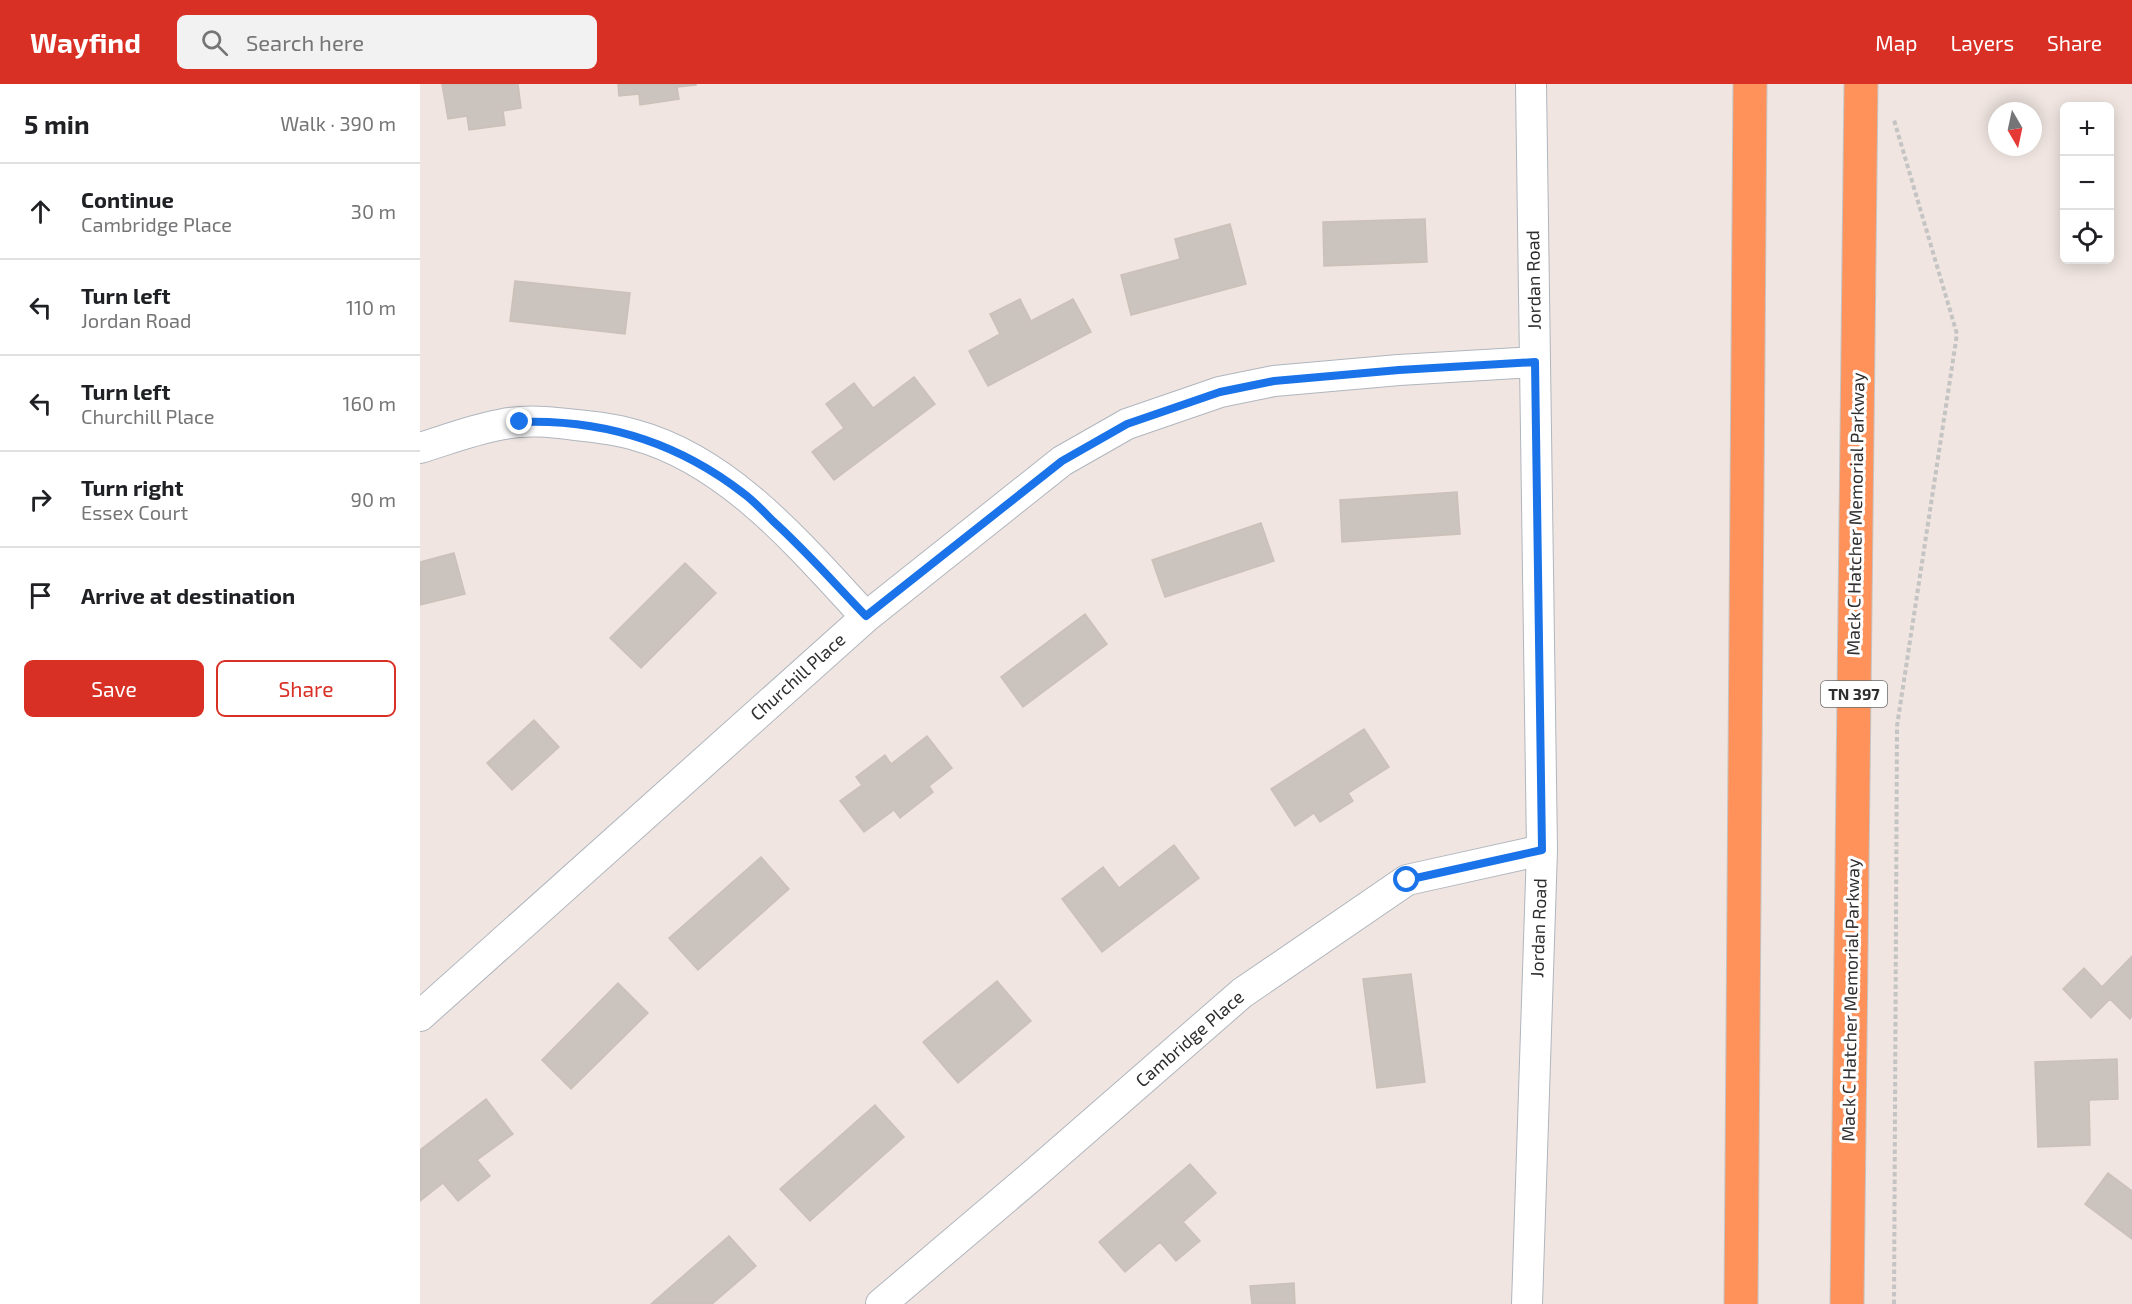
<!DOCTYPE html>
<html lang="en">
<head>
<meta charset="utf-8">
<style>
  :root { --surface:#fff; --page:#f2f2f2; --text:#202124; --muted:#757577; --line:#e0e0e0; --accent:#d93025 }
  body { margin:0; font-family:"Exo 2",sans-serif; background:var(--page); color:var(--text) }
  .controls { position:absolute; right:18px; top:18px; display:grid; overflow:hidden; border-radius:9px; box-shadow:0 3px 15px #0003 }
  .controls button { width:54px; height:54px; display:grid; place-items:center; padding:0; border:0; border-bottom:2px solid var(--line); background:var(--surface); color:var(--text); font:30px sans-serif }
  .compass { position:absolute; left:1568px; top:18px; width:54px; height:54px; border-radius:50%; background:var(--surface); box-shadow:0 3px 15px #0003; rotate:171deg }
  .stop { position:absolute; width:18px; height:18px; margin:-14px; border:4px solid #1a73e8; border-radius:50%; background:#fff }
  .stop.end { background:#1a73e8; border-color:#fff; box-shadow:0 2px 6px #0008 }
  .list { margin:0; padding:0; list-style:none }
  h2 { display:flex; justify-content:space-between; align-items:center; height:78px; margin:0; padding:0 24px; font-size:26px }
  h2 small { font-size:20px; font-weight:400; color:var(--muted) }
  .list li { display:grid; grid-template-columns:39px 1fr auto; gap:18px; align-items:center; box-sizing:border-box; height:96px; padding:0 24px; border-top:2px solid var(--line) }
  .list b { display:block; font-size:22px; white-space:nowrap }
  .list p { margin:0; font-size:20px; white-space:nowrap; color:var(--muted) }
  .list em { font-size:20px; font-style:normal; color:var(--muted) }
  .actions { display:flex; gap:12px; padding:18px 24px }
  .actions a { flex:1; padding:14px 0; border:2px solid var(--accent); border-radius:9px; text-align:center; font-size:21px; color:var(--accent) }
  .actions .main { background:var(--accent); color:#fff }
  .icon { flex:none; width:33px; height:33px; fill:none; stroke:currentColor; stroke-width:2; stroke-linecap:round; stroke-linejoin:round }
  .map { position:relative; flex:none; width:1712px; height:1220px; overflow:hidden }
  header { display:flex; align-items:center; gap:36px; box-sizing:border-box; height:84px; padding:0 30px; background:var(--accent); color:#fff }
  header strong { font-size:28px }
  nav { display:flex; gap:33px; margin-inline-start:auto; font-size:21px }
  .search { width:420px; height:54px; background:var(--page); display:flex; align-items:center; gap:15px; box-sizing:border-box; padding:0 21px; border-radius:9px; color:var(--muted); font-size:22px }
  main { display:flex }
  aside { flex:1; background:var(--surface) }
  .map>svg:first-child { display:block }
</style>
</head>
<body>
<header>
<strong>Wayfind</strong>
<div class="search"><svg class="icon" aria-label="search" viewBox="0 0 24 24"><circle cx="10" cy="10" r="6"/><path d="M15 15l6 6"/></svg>Search here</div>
<nav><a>Map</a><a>Layers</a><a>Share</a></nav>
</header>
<main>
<aside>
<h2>5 min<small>Walk · 390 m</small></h2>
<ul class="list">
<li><svg class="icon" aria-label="ahead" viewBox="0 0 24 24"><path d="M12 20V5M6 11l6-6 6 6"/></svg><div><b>Continue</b><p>Cambridge Place</p></div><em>30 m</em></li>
<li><svg class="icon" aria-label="left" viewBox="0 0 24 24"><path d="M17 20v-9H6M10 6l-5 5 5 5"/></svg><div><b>Turn left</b><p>Jordan Road</p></div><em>110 m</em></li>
<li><svg class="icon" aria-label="left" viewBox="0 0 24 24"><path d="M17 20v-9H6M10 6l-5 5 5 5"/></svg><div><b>Turn left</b><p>Churchill Place</p></div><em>160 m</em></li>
<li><svg class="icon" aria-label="right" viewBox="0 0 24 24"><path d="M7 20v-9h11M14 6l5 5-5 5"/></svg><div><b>Turn right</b><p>Essex Court</p></div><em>90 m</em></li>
<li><svg class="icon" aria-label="arrive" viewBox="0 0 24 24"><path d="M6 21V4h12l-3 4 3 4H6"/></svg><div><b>Arrive at destination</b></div></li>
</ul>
<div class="actions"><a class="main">Save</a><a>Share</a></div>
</aside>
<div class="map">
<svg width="1712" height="1220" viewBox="0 0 1712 1220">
  <rect width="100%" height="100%" fill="#f0e5e0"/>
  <path fill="#cbc3be" stroke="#ccc0b9" stroke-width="1.5" d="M 22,0 L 98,0 L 101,24 L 83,27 L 85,41 L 49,46 L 47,32 L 28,35 Z
    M 198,0 L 276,0 L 276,1 L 257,3 L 259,15 L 220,21 L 219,10 L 199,12 Z
    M 1005,135 L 1007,178 L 904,182 L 903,138 Z
    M 810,140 L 826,200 L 711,231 L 701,191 L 760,175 L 755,155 Z
    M 95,197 L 210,209 L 205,250 L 90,237 Z
    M 600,215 L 611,237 L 653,215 L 671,248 L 568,302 L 549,267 L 580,250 L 570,230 Z
    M 494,293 L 515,320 L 414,396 L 392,368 L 424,344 L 406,320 L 434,299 L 453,324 Z
    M 1037,408 L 1040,450 L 922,458 L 920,416 Z
    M 841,439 L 854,477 L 745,513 L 732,476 Z
    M 34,469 L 45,510 L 0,521 L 0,478 Z
    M 265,479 L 296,509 L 221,584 L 190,554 Z
    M 665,530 L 687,560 L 603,623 L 581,593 Z
    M 114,636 L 139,663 L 92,706 L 67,679 Z
    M 944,645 L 969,683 L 928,709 L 933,717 L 900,738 L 894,729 L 875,742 L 851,705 Z
    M 507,652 L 532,684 L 509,702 L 513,708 L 480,734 L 474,726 L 444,748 L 420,717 L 442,701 L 436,693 L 465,671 L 471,680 Z
    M 754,761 L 779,794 L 682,868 L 642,815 L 683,783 L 699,804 Z
    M 341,773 L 369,805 L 278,886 L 249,854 Z
    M 1712,872 L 1712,932 L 1710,935 L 1690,915 L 1671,934 L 1643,905 L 1664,884 L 1682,903 Z
    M 991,890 L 1005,998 L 957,1004 L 943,895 Z
    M 577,897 L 611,937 L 538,999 L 503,958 Z
    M 198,899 L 228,929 L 151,1005 L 122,976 Z
    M 1697,975 L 1698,1015 L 1669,1016 L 1670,1061 L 1618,1063 L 1615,978 Z
    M 66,1015 L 93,1050 L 57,1076 L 70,1092 L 38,1117 L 23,1099 L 0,1117 L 0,1066 Z
    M 455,1021 L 484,1053 L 390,1137 L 360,1105 Z
    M 770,1080 L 796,1109 L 763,1138 L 780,1157 L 756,1177 L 740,1158 L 705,1188 L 679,1158 Z
    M 1688,1089 L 1712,1107 L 1712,1155 L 1665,1120 Z
    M 309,1152 L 336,1182 L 292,1220 L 231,1220 Z
    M 874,1199 L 875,1220 L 832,1220 L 830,1202 Z"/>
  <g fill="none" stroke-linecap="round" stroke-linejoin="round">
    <defs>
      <path id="minor" d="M 0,364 C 26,356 52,346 79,341 C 105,335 131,338 156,341 C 176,343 196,345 215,351 C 310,377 381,463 446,533
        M 0,932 L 446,533 L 642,377 L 707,340 L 800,308 L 854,297 L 979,286 L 1115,278
        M 461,1220 L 613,1091 L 822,909 L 987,796 L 1122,766
        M 1107,1220 L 1122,766 L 1111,0"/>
      <path id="trunk" d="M 1321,1220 L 1330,0
        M 1427,1220 L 1441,0"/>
    </defs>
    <use href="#minor" stroke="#b0b6be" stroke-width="32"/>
    <use href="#trunk" stroke="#c4c4c4" stroke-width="35"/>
    <path stroke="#c4c4c4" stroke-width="4" stroke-dasharray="4.5 3" stroke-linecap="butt" d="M 1474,1220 L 1477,642 L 1537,250 L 1474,36"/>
    <use href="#minor" stroke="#fff" stroke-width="30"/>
    <use href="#trunk" stroke="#fe925a" stroke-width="33"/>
  </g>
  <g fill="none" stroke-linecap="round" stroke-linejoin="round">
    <path stroke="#1a73e8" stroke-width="8" d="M 100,338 C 184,335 257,358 323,409 C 334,417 343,427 353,437 C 386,467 415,500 446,532 L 642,377 L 707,340 L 800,308 L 854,297 L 979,286 L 1115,278 L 1122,766 L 987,796"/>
  </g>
  <g text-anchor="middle" stroke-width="6" stroke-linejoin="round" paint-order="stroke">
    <rect fill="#fff" stroke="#6d6d6d" stroke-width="1.5" x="1401" y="597" width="66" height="26" rx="4.5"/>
    <g font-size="16" font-weight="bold" fill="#2e2e2e">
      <text x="1434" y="616">TN 397</text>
    </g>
    <g font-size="18" fill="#2e2e2e" stroke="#fff">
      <text transform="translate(1114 196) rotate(-91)" y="6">Jordan Road</text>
      <text transform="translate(1436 430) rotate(-89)" y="6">Mack C Hatcher Memorial Parkway</text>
      <text transform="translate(378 593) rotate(-42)" y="6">Churchill Place</text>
      <text transform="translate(1119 844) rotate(-88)" y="6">Jordan Road</text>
      <text transform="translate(1431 916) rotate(-89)" y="6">Mack C Hatcher Memorial Parkway</text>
      <text transform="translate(770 955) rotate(-41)" y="6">Cambridge Place</text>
    </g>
  </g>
</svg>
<div class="controls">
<button>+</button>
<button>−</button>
<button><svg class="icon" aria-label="locate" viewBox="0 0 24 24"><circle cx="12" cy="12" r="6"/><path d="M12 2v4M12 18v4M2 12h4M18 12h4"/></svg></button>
</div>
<svg class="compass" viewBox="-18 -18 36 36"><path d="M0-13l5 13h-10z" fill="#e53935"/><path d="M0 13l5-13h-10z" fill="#757577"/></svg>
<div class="stop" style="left:987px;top:796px"></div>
<div class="stop end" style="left:100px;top:338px"></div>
</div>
</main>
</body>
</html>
